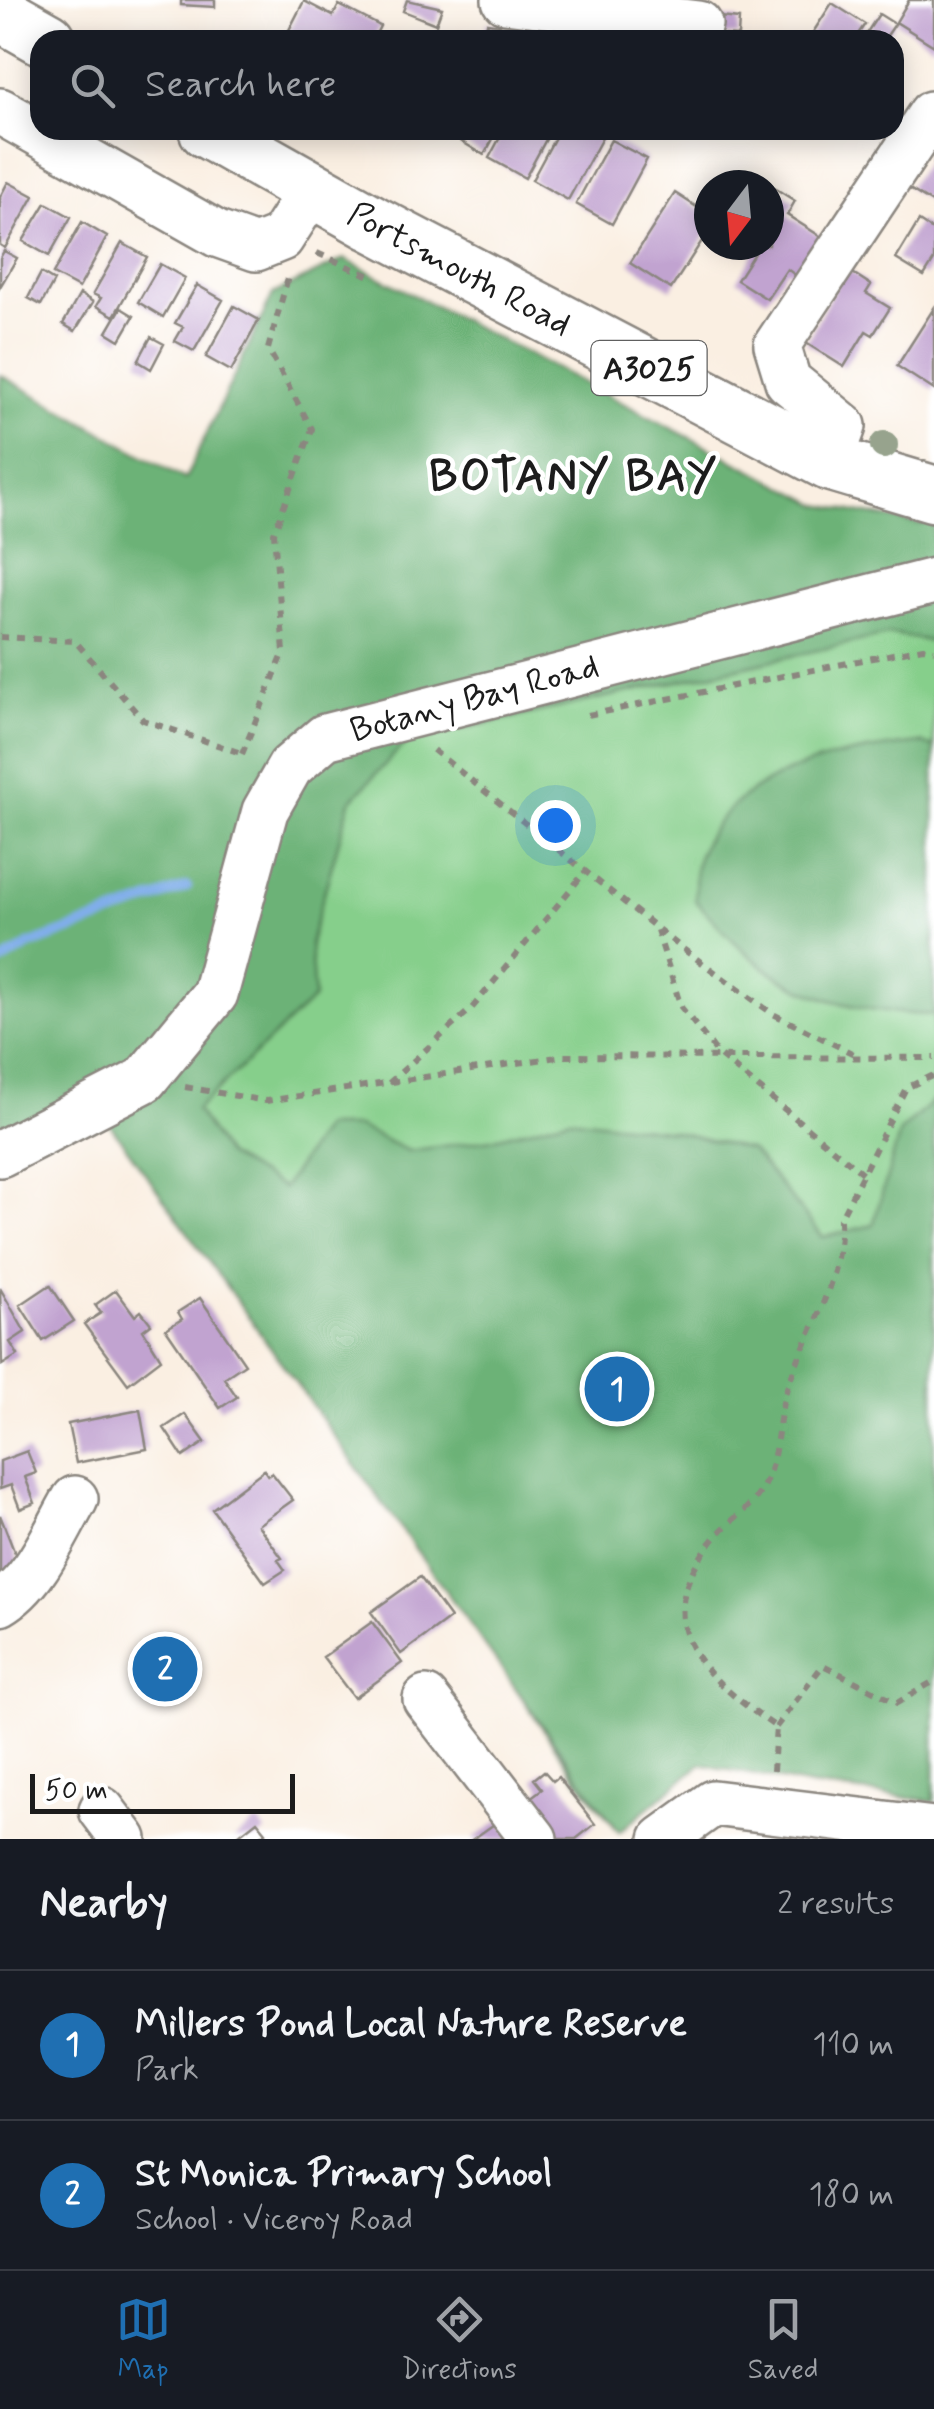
<!DOCTYPE html>
<html lang="en">
<head>
<meta charset="utf-8">
<style>
  :root { --surface:#171b24; --page:#242831; --text:#f1f3f6; --muted:#9ea1a6; --line:#363941; --accent:#1f6fb2 }
  body { margin:0; font-family:Mynerve,sans-serif; background:var(--page); color:var(--text) }
  .compass { position:absolute; left:694px; top:170px; width:90px; height:90px; border-radius:50%; background:var(--surface); box-shadow:0 5px 25px #0003; rotate:196deg }
  .scale { position:absolute; left:30px; bottom:25px; width:265px; box-sizing:border-box; padding-left:10px; border:5px solid #1c1c1c; border-top:0; font-size:28px; line-height:35px; white-space:nowrap; color:#1c1c1c; -webkit-text-stroke:8px #fff; paint-order:stroke }
  .you { position:absolute; left:555px; top:825px; width:35px; height:35px; margin:-25px; border:8px solid #fff; border-radius:50%; background:#1a73e8; box-shadow:0 0 0 15px #1a73e833 }
  .badge { display:grid; place-items:center; width:65px; height:65px; border-radius:50%; background:var(--accent); color:#fff; font-size:32px; font-weight:700 }
  .pin { position:absolute; translate:-50% -50%; border:5px solid #fff; box-shadow:0 2px 10px #0006 }
  .list { margin:0; padding:0; list-style:none }
  h2 { display:flex; justify-content:space-between; align-items:center; height:130px; margin:0; padding:0 40px; font-size:42px }
  h2 small { font-size:32px; font-weight:400; color:var(--muted) }
  .list li { display:grid; grid-template-columns:65px 1fr auto; gap:30px; align-items:center; box-sizing:border-box; height:150px; padding:0 40px; border-top:2px solid var(--line) }
  .list b { display:block; font-size:38px; white-space:nowrap }
  .list p { margin:0; font-size:32px; white-space:nowrap; color:var(--muted) }
  .list em { font-size:32px; font-style:normal; color:var(--muted) }
  .icon { flex:none; width:55px; height:55px; fill:none; stroke:currentColor; stroke-width:2; stroke-linecap:round; stroke-linejoin:round }
  .map { position:relative; flex:none; width:934px; height:1839px; overflow:hidden }
  .search { position:absolute; background:var(--surface); box-shadow:0 5px 25px #0003; left:30px; right:30px; top:30px; height:110px; display:flex; align-items:center; gap:25px; box-sizing:border-box; padding:0 35px; border-radius:30px; color:var(--muted); font-size:38px }
  .sheet { height:430px; background:var(--surface) }
  nav { display:flex; justify-content:space-around; align-items:center; box-sizing:border-box; height:140px; border-top:2px solid var(--line); background:var(--surface); font-size:28px; color:var(--muted) }
  nav a { display:grid; justify-items:center; gap:5px }
  nav .on { color:var(--accent) }
  .map>svg:first-child { display:block }
</style>
</head>
<body>
<div class="map">
<svg width="934" height="1839" viewBox="0 0 934 1839">
  <rect width="100%" height="100%" fill="#fff"/>
  <filter id="ink" filterUnits="userSpaceOnUse"><feTurbulence type="fractalNoise" baseFrequency=".01" numOctaves="2"/><feDisplacementMap in="SourceGraphic" scale="20" xChannelSelector="R" yChannelSelector="G"/><feConvolveMatrix kernelMatrix="1 2 1 2 8 2 1 2 1" color-interpolation-filters="sRGB"/></filter>
  <filter id="wash" filterUnits="userSpaceOnUse"><feTurbulence type="fractalNoise" baseFrequency=".0048" numOctaves="4" result="noise"/><feDisplacementMap in="SourceGraphic" scale="40" xChannelSelector="R" yChannelSelector="G"/><feGaussianBlur stdDeviation="2.25" result="paint"/><feColorMatrix in="noise" values="0 0 0 0 0 0 0 0 0 0 0 0 0 0 0 0 0 1.4 0 .05"/><feComposite in="paint" operator="in"/></filter>
  <g filter="url(#wash)">
    <rect width="100%" height="100%" fill="#faefe2"/>
    <path fill="#86cf8b" stroke="#517654" stroke-width="2.5" d="M 934,606 L 934,1801 L 810,1786 L 701,1764 L 619,1832 L 579,1782 L 495,1658 L 176,1086 L 332,757 Z"/>
    <path fill="#6cb277" stroke="#44674a" stroke-width="2.5" d="M 344,259 L 820,505 L 922,524 L 934,506 L 934,642 L 891,634 L 407,741 L 350,802 L 310,943 L 314,998 L 196,1110 L 226,1155 L 283,1188 L 324,1127 L 358,1127 L 408,1151 L 491,1139 L 570,1118 L 673,1131 L 751,1150 L 823,1237 L 873,1225 L 900,1132 L 934,1100 L 934,1801 L 810,1786 L 701,1764 L 619,1832 L 88,1094 L 0,1136 L 0,375 L 185,479 L 273,294 Z
      M 920,743 L 934,747 L 934,1014 C 913,1016 892,1012 871,1009 C 786,996 751,962 695,900 C 696,888 694,872 697,861 C 728,770 838,752 920,743 Z"/>
    <g fill="none" stroke-linecap="round" stroke-linejoin="round">
      <path stroke="#80aeea" stroke-width="10" d="M 0,963 L 29,945 L 187,887"/>
    </g>
    <g id="blocks">
      <path fill="#c1a3d0" d="M 181,0 L 215,0 L 215,7 L 181,5 Z
        M 407,0 L 442,8 L 436,24 L 403,11 Z
        M 909,0 L 934,0 L 934,46 L 896,22 Z
        M 304,1 L 333,16 L 339,5 L 380,26 L 373,40 L 303,40 L 288,32 Z
        M 832,3 L 865,24 L 854,40 L 808,40 Z
        M 879,14 L 895,24 L 884,40 L 862,40 Z
        M 708,16 L 739,19 L 738,36 L 707,34 Z
        M 487,23 L 500,25 L 498,40 L 484,40 Z
        M 451,130 L 498,130 L 484,155 L 449,134 Z
        M 504,130 L 551,130 L 525,178 L 489,158 Z
        M 559,130 L 593,130 L 603,136 L 568,200 L 532,180 Z
        M 611,140 L 647,159 L 612,224 L 576,204 Z
        M 934,149 L 934,204 L 908,188 Z
        M 8,182 L 34,196 L 5,248 L 0,245 L 0,197 Z
        M 773,187 L 795,201 L 787,215 L 823,238 L 798,277 L 787,269 L 767,299 L 737,280 L 756,250 L 749,245 L 769,245 Z
        M 675,193 L 709,215 L 709,230 L 671,289 L 630,263 Z
        M 46,203 L 71,217 L 49,256 L 23,241 Z
        M 919,221 L 934,231 L 934,260 L 924,276 L 896,259 Z
        M 82,222 L 107,237 L 79,288 L 53,274 Z
        M 122,243 L 147,257 L 114,316 L 96,306 L 101,298 L 93,294 Z
        M 4,251 L 17,258 L 0,287 L 0,258 Z
        M 160,264 L 185,278 L 163,317 L 138,302 Z
        M 845,268 L 871,285 L 866,293 L 890,308 L 873,335 L 866,331 L 844,367 L 806,343 Z
        M 41,273 L 54,281 L 41,305 L 28,298 Z
        M 197,285 L 223,300 L 194,351 L 175,341 L 183,327 L 175,323 Z
        M 80,294 L 93,302 L 75,331 L 63,324 Z
        M 234,306 L 259,320 L 231,371 L 206,357 Z
        M 121,308 L 134,316 L 120,340 L 107,332 Z
        M 934,308 L 934,390 L 897,366 Z
        M 151,337 L 164,344 L 151,369 L 138,361 Z
        M 50,1285 L 74,1321 L 43,1341 L 20,1305 Z
        M 0,1288 L 25,1332 L 10,1342 L 18,1355 L 2,1365 Z
        M 116,1290 L 135,1316 L 141,1311 L 151,1324 L 143,1330 L 161,1359 L 128,1384 L 84,1324 L 101,1313 L 95,1305 Z
        M 200,1298 L 245,1364 L 224,1378 L 237,1397 L 220,1408 L 166,1329 L 182,1319 L 178,1312 Z
        M 140,1410 L 147,1449 L 76,1463 L 68,1424 Z
        M 185,1414 L 205,1442 L 183,1457 L 164,1428 Z
        M 27,1451 L 36,1473 L 25,1477 L 35,1503 L 20,1509 L 11,1485 L 0,1489 L 0,1461 Z
        M 264,1470 L 268,1476 L 272,1473 L 293,1500 L 258,1525 L 282,1558 L 278,1560 L 285,1570 L 265,1583 L 212,1509 Z
        M 0,1515 L 21,1569 L 0,1577 Z
        M 420,1577 L 450,1618 L 401,1654 L 371,1612 Z
        M 372,1622 L 402,1663 L 354,1698 L 323,1657 Z
        M 544,1771 L 553,1781 L 558,1777 L 595,1824 L 576,1839 L 552,1839 L 530,1798 L 542,1789 L 534,1779 Z
        M 500,1820 L 513,1839 L 473,1839 Z
        M 257,1821 L 266,1832 L 257,1839 L 234,1839 Z"/>
    </g>
  </g>
  <g filter="url(#ink)">
    <use href="#blocks" fill-opacity="0" stroke="#8b867f" stroke-width="2.5"/>
    <g fill="none" stroke-linecap="round" stroke-linejoin="round">
      <defs>
        <path id="minor" d="M 505,0 L 699,24
          M 0,111 L 217,234 L 256,248 L 281,238 L 313,188
          M 830,463 L 843,426 L 788,381 L 777,345 L 931,114
          M 0,1154 L 144,1080 L 215,994 L 265,811 L 290,767 L 325,737 L 934,581
          M 0,1603 C 35,1583 55,1533 75,1499
          M 426,1699 L 534,1839
          M 102,1810 L 124,1839
          M 663,1839 L 713,1803 L 934,1830"/>
        <path id="major" d="M 0,13 L 48,40
          M 207,130 L 372,223 L 830,463 L 934,494"/>
      </defs>
      <use href="#minor" stroke="#8b867f" stroke-width="50"/>
      <use href="#major" stroke="#8b867f" stroke-width="60"/>
      <path stroke="#8b867f" stroke-width="6" stroke-dasharray="8 8" stroke-linecap="butt" d="M 317,253 L 370,276
        M 0,637 L 75,641 L 143,720 L 241,753
        M 588,715 L 923,648 L 934,650
        M 433,750 L 683,949 L 773,1014 L 856,1055
        M 242,754 L 284,652 L 274,533 L 312,429 L 268,349 L 289,274
        M 657,930 L 681,1007 L 720,1056 L 862,1173
        M 389,1083 L 472,1008 L 585,872
        M 185,1087 L 266,1101 L 564,1056 L 934,1058
        M 776,1727 L 823,1665 L 897,1703 L 934,1681
        M 773,1771 L 776,1727 C 698,1674 642,1620 720,1532 C 733,1518 754,1505 762,1489 C 780,1456 776,1419 788,1385 C 808,1330 843,1280 840,1219 L 906,1088 L 934,1075"/>
      <use href="#minor" stroke="#fff" stroke-width="45"/>
      <use href="#major" stroke="#fff" stroke-width="55"/>
    </g>
    <circle fill="#97a38d" cx="884" cy="445" r="14"/>
  </g>
  <g text-anchor="middle" stroke-width="9" stroke-linejoin="round" paint-order="stroke">
    <rect fill="#fff" stroke="#606060" stroke-width="2.5" x="591.5" y="341" width="115" height="54" rx="8"/>
    <g font-size="32" font-weight="bold" fill="#1c1c1c">
      <text x="649" y="379">A3025</text>
    </g>
    <g font-size="35" fill="#1c1c1c" stroke="#fff">
      <text transform="translate(460 268) rotate(28)" y="12">Portsmouth Road</text>
      <text transform="translate(474 697) rotate(-15)" y="12">Botany Bay Road</text>
    </g>
    <g font-size="45" font-weight="bold" letter-spacing="2.5" fill="#1c1c1c" stroke="#fff">
      <text x="574" y="490">BOTANY BAY</text>
    </g>
  </g>
</svg>
<svg class="compass" viewBox="-18 -18 36 36"><path d="M0-13l5 13h-10z" fill="#e53935"/><path d="M0 13l5-13h-10z" fill="#9ea1a6"/></svg>
<div class="scale">50 m</div>
<div class="you"></div>
<div class="pin badge" style="left:617px;top:1389px">1</div>
<div class="pin badge" style="left:165px;top:1669px">2</div>
<div class="search"><svg class="icon" aria-label="search" viewBox="0 0 24 24"><circle cx="10" cy="10" r="6"/><path d="M15 15l6 6"/></svg>Search here</div>
</div>
<section class="sheet">
<h2>Nearby<small>2 results</small></h2>
<ul class="list">
<li><span class="badge">1</span><div><b>Millers Pond Local Nature Reserve</b><p>Park</p></div><em>110 m</em></li>
<li><span class="badge">2</span><div><b>St Monica Primary School</b><p>School · Viceroy Road</p></div><em>180 m</em></li>
</ul>
</section>
<nav>
<a class="on"><svg class="icon" aria-label="map" viewBox="0 0 24 24"><path d="M3 6l6-2 6 2 6-2v14l-6 2-6-2-6 2zM9 4v14M15 6v14"/></svg>Map</a>
<a><svg class="icon" aria-label="directions" viewBox="0 0 24 24"><path d="M12 3l9 9-9 9-9-9zM9 14v-3h6M13 9l2 2-2 2"/></svg>Directions</a>
<a><svg class="icon" aria-label="saved" viewBox="0 0 24 24"><path d="M7 4h10v16l-5-4-5 4z"/></svg>Saved</a>
</nav>
</body>
</html>
